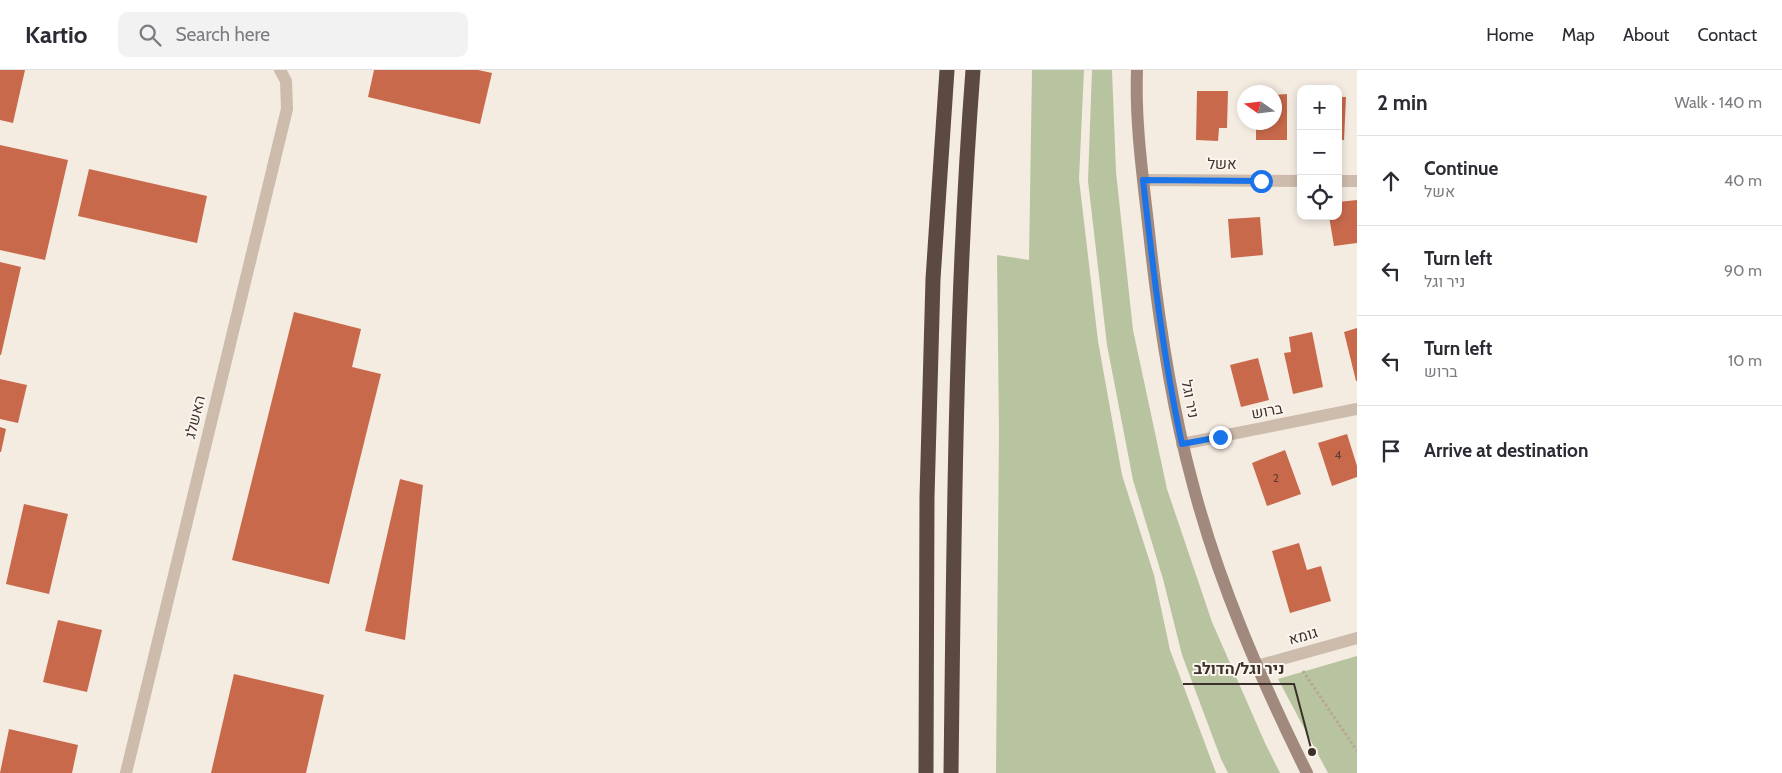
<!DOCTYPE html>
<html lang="en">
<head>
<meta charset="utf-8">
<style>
  :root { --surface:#fff; --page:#f2f2f3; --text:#2b2b33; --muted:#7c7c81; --line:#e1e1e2 }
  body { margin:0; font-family:Cabin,Heebo,sans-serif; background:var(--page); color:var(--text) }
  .controls { position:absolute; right:15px; top:15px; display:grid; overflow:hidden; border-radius:10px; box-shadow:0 2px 8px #0003 }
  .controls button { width:45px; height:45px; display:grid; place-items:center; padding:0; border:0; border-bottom:1px solid var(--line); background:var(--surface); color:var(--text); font:25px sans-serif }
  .compass { position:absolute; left:1237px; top:15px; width:45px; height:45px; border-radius:50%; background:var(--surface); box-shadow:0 2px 8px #0003; rotate:284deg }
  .stop { position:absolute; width:15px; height:15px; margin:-11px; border:4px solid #1a73e8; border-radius:50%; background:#fff }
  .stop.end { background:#1a73e8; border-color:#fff; box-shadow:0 1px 5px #0008 }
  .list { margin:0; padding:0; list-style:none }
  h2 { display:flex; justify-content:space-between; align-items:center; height:65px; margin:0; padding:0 20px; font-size:21px }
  h2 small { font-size:16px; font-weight:400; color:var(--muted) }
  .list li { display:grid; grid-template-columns:32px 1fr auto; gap:15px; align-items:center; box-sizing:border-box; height:90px; padding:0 20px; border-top:1px solid var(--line) }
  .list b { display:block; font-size:19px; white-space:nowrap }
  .list p { margin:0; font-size:16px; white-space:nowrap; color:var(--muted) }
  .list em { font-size:16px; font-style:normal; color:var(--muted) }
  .icon { flex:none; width:28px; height:28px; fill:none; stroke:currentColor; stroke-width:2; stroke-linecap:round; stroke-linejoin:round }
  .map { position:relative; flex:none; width:1357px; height:703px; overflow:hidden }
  header { display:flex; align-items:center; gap:30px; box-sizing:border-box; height:70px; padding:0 25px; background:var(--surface); border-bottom:1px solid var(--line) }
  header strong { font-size:24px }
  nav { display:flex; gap:28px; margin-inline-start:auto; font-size:18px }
  .search { width:350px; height:45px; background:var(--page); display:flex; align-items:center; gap:12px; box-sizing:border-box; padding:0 18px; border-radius:10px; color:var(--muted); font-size:19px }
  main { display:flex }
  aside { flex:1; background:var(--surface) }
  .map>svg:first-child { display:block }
</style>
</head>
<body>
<header>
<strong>Kartio</strong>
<div class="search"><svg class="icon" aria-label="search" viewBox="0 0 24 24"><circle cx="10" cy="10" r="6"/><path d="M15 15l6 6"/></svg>Search here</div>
<nav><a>Home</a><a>Map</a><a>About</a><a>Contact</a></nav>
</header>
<main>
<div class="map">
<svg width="1357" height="703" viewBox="0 0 1357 703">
  <rect width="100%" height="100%" fill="#f4ebe1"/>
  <path fill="#b8c4a0" d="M 1032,0 L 1084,0 L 1079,109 L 1098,271 L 1122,405 L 1154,505 L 1170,580 L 1216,703 L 996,703 L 999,362 L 997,185 L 1029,190 Z
    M 1092,0 L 1112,0 L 1116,102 L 1133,260 L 1167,419 L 1212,552 L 1265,673 L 1280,703 L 1228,703 L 1221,689 L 1182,585 L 1163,509 L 1133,410 L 1107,275 L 1088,111 Z
    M 1357,586 L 1357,703 L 1328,703 L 1278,609 Z"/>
  <path fill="#c8694b" d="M 0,0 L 25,0 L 13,53 L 0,50 Z
    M 374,0 L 478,0 L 492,3 L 480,54 L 368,27 Z
    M 1197,21 L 1228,21 L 1227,58 L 1219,58 L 1218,71 L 1196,70 Z
    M 1287,24 L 1287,70 L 1256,70 L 1256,52 L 1274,52 L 1274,25 Z
    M 1338,27 L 1346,27 L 1344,70 L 1338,70 Z
    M 0,75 L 68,90 L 45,190 L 0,180 Z
    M 89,99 L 207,126 L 197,173 L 78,146 Z
    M 1357,130 L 1357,173 L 1334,176 L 1329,146 L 1338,146 L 1338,132 Z
    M 1260,147 L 1263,185 L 1231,188 L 1228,149 Z
    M 0,192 L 21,197 L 1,285 L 0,285 Z
    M 294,242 L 361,259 L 352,297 L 381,304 L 329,514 L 232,490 Z
    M 1357,258 L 1357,311 L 1356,311 L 1344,262 Z
    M 1312,262 L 1323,317 L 1293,324 L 1284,283 L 1291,282 L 1289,267 Z
    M 1258,288 L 1269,330 L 1241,337 L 1230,295 Z
    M 0,309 L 27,315 L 18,353 L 0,349 Z
    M 0,357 L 6,359 L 1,382 L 0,382 Z
    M 1347,364 L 1357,396 L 1357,407 L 1332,416 L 1318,373 Z
    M 1285,380 L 1301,424 L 1267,436 L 1252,393 Z
    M 400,409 L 423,415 L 405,570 L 365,561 Z
    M 24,434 L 68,444 L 49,524 L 6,514 Z
    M 1299,473 L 1307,500 L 1321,496 L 1331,531 L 1290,543 L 1272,481 Z
    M 58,550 L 102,560 L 87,622 L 43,612 Z
    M 234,604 L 324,625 L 306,703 L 211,703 Z
    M 9,659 L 78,675 L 72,703 L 0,703 Z"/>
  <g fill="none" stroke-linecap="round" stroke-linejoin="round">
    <path stroke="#b9a596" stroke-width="3" stroke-dasharray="2.5 2.5" stroke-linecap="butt" d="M 1303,601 L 1357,681"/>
    <path stroke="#cdbbac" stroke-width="12" d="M 1143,110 L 1301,111
      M 1338,111 L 1357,111
      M 1182,374 L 1357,339
      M 1257,596 L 1357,568
      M 126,703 L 287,39 L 286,11 L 280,0"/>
    <path stroke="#a18a7d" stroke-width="12" d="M 1137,0 C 1135,54 1143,108 1149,162 C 1158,246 1170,330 1192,411 C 1218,512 1261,610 1307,703"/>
    <path stroke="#5c4a42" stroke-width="15" d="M 926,703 L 927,427 L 933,209 L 947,0
      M 951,703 C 954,469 955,234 973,0"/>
  </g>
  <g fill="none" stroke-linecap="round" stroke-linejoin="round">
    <path stroke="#1a73e8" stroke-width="6" d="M 1220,367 L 1182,374 C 1163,287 1153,199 1143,110 L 1261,111"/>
  </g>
  <g text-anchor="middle" stroke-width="4" stroke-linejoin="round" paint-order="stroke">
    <g font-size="12" fill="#5e3e33">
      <text x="1338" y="389">4</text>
      <text x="1276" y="412">2</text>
    </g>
    <g font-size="15" fill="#3b302b" stroke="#fbf5ee">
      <text x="1222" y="99">אשל</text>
      <text transform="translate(1190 329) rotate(79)" y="5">ניר וגל</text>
      <text transform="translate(1267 341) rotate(-11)" y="5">ברוש</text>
      <text transform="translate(195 347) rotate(-76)" y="5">האשלג</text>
      <text transform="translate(1303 566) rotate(-16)" y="5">גומא</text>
    </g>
  </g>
  <path fill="none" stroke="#3b302b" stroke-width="2" d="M1312 682L1294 614H1183"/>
  <circle fill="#3b302b" stroke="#fbf5ee" stroke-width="2" cx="1312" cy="682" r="5"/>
  <g font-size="16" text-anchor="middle" font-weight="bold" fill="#3b302b" stroke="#fbf5ee" stroke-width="4" stroke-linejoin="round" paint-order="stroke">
    <text x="1239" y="604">ניר וגל/הדולב</text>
  </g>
</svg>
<div class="controls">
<button>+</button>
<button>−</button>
<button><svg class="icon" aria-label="locate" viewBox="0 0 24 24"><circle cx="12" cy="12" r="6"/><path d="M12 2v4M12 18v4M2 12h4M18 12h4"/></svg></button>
</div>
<svg class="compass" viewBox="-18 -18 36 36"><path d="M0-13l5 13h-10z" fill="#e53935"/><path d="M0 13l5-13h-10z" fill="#7c7c81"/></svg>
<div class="stop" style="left:1261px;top:111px"></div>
<div class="stop end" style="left:1220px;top:367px"></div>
</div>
<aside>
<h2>2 min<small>Walk · 140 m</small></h2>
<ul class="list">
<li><svg class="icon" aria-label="ahead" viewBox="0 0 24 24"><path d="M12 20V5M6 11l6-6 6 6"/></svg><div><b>Continue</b><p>אשל</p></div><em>40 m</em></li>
<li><svg class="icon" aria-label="left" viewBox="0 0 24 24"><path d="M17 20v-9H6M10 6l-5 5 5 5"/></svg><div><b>Turn left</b><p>ניר וגל</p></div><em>90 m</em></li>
<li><svg class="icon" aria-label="left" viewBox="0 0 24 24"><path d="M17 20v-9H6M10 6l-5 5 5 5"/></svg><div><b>Turn left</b><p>ברוש</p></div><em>10 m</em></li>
<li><svg class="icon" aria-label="arrive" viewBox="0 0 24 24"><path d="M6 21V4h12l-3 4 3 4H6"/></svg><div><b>Arrive at destination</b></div></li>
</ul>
</aside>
</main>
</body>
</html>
